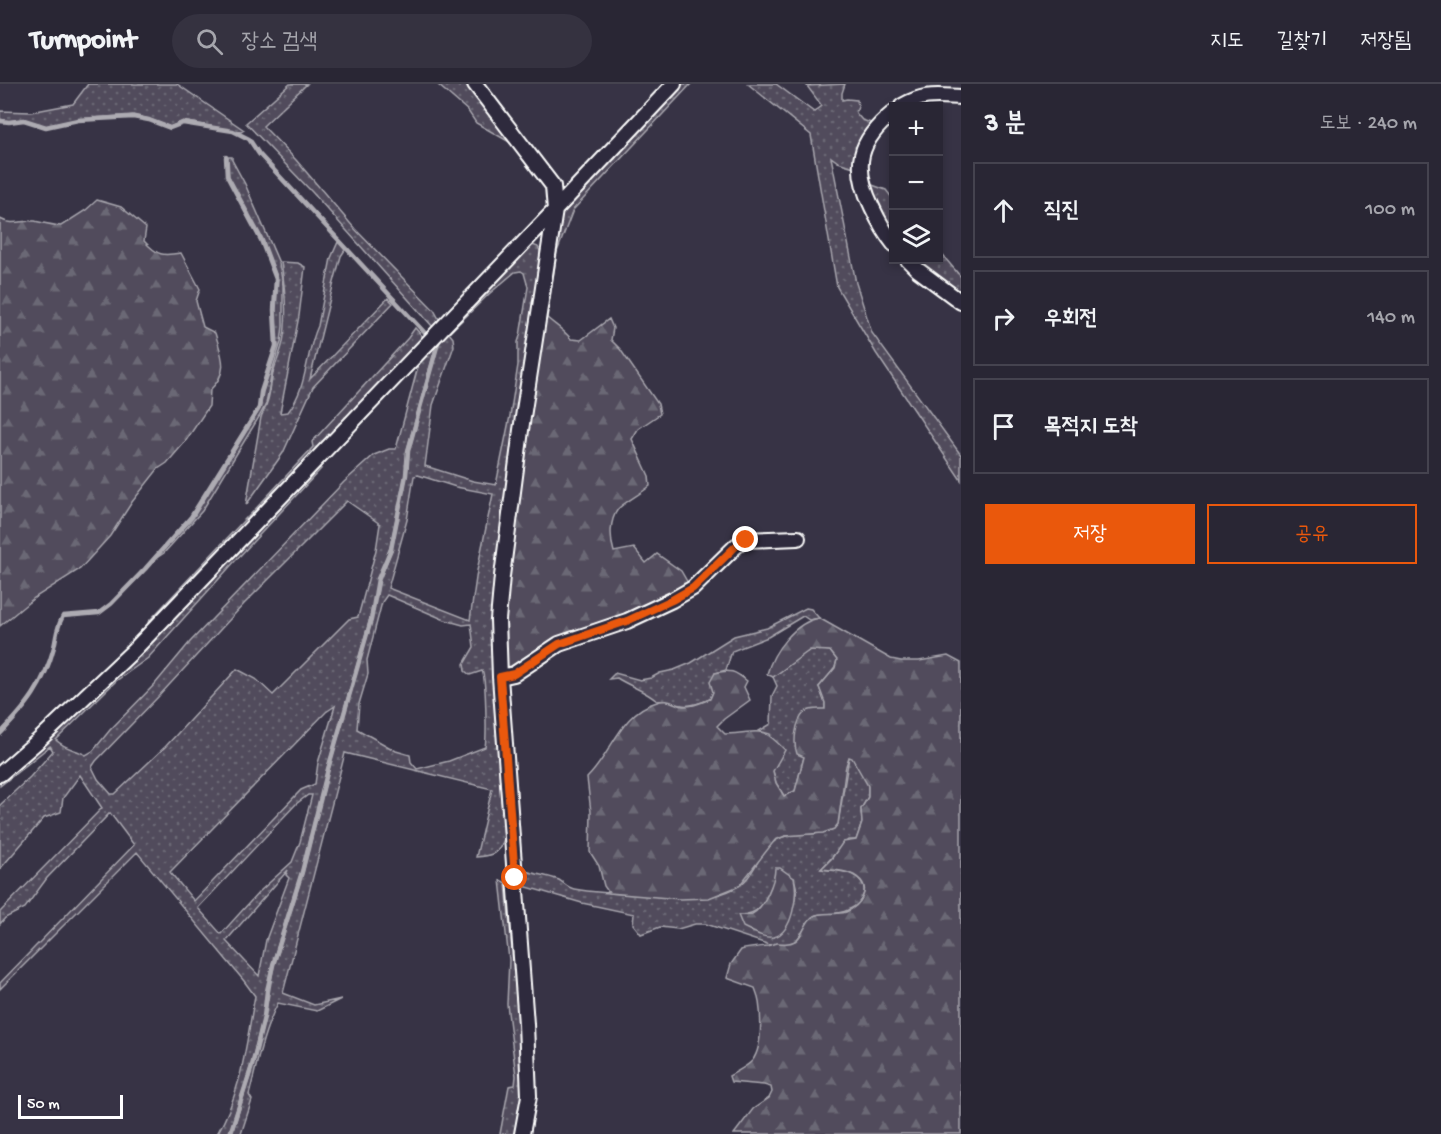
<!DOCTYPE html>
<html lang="ko">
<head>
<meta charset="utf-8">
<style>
  :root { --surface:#292634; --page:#353240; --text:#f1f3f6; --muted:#a5a5ac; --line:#45434f; --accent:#ea580c }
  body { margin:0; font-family:"Gochi Hand","Poor Story",sans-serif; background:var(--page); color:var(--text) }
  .controls { position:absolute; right:18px; top:18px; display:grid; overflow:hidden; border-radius:0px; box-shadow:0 3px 9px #0003 }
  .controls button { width:54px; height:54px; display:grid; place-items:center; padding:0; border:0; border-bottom:2px solid var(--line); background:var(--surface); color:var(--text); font:30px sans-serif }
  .scale { position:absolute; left:18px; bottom:15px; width:105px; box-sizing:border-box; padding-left:6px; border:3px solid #fff; border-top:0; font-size:16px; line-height:21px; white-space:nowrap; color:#fff; -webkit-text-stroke:4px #2f2a3d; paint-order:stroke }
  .stop { position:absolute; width:18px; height:18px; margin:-14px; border:4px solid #ea580c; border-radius:50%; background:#fff }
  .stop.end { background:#ea580c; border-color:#fff; box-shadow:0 2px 6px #0008 }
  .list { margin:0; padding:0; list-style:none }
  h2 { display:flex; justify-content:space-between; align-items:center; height:78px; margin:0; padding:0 24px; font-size:26px }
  h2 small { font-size:20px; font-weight:400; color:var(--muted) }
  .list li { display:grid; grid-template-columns:39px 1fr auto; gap:18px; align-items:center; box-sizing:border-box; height:96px; margin:0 12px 12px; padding:0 12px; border:2px solid var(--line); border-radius:0px }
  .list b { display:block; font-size:22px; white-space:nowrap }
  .list em { font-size:20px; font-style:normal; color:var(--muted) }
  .actions { display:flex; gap:12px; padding:18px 24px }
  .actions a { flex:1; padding:14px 0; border:2px solid var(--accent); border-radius:0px; text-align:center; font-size:21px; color:var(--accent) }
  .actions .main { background:var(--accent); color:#fff }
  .icon { flex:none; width:33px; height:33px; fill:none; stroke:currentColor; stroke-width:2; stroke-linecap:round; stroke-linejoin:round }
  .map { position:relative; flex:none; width:961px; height:1050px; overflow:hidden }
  header { display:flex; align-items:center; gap:36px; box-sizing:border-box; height:84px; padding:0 30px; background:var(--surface); border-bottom:2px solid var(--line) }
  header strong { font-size:28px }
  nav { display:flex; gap:33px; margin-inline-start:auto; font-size:21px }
  .search { width:420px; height:54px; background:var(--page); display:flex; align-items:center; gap:15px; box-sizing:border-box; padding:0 21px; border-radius:33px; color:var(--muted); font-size:22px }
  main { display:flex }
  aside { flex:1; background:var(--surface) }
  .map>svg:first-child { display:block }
</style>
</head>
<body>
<header>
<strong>Turnpoint</strong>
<div class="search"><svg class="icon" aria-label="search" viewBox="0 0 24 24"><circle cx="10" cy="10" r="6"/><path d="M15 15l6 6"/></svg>장소 검색</div>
<nav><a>지도</a><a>길찾기</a><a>저장됨</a></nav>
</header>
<main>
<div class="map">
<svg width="961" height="1050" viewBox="0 0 961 1050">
  <defs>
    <pattern id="grass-dots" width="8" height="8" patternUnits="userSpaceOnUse" patternTransform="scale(1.5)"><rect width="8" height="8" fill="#514c5c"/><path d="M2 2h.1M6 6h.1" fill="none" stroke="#6b6774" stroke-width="1.8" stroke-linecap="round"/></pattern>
    <pattern id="forest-firs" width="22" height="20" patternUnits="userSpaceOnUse" patternTransform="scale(1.5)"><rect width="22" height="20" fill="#514c5c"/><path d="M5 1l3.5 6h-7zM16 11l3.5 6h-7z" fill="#6b6774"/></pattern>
  </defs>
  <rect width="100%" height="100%" fill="#373345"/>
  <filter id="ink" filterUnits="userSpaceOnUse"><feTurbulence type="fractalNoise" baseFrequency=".0167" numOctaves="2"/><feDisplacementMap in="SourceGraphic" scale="12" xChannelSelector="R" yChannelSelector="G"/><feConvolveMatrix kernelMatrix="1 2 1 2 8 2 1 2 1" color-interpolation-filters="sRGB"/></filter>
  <g filter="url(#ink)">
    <path fill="url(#grass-dots)" stroke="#a8a6ae" stroke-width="1.5" fill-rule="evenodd" d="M 88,0 L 177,0 L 244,46 L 241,48 L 183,37 L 170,43 L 149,35 L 133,31 L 78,35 L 46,42 L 24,35 L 9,37 L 0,35 L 0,27 L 31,28 L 73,20 Z
      M 290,0 L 307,0 L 263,42 L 296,76 L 355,145 L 434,226 L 440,237 L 434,244 L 312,108 L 246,39 Z
      M 437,0 L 467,0 L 513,60 L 476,39 L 468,27 Z
      M 683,0 L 691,0 L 573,126 L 557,168 L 547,234 L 544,231 L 559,131 Z
      M 748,0 L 776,0 L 814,28 L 822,22 L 807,2 L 845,0 L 842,9 L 842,16 L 847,15 L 857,16 L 858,22 L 856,29 L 862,36 L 871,39 L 903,16 L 857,84 L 838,78 L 831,73 L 856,199 L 872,249 L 961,371 L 961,396 L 876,269 L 837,203 L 811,51 Z
      M 228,73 L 232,73 L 232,76 L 245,100 L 279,179 L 283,201 L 283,242 L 281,258 L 272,287 L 266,320 L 259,333 L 202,427 L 164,469 L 155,475 L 193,434 L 260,325 L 263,308 L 278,262 L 276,226 L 278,195 L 263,155 L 229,92 Z
      M 864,98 L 886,106 L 893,115 L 893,155 Z
      M 338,158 L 345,166 L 341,172 L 333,202 L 310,295 L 388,214 L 393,219 L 313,303 L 283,369 L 246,421 L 261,333 C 269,319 270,305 273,289 C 276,278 281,268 283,258 C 288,232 285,203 281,178 L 298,179 L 305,183 L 299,232 L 280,329 L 288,328 C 308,303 305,270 318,242 L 331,174 Z
      M 530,160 L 538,163 L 540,167 L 540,176 L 500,448 L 491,530 L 504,755 C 499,770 491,772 476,773 L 492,705 L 345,669 L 283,909 L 314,921 L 341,915 L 317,927 L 278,919 C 263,947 257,980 249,1011 L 252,1016 L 241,1050 L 232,1050 L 253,982 L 265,933 L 274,881 L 303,789 L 329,685 L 372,536 L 380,496 L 392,465 L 407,391 L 409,367 L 439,259 L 437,258 L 407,366 L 405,391 L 390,464 L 378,495 L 370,535 L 327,685 L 301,788 L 272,880 L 263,933 L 251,981 L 229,1050 L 217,1050 C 242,1009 246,958 255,912 L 244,897 L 137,768 L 0,905 L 0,899 L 134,761 L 110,729 L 47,794 L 25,824 L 5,834 L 0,840 L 0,828 L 102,724 L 80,691 L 63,714 L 61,728 L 44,734 L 0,785 L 0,721 L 30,693 L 53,667 L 50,662 L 0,702 L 0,694 L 314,383 L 321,385 L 236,476 L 148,574 L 116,597 L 56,656 C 65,665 75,665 86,671 L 93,667 L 110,646 L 155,600 L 190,558 L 344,398 L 374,371 L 389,365 L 396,365 L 421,271 ZM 521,187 L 524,189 L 528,203 L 520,252 L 518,258 L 518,281 L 510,332 L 496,401 L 473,397 L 425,382 L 433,321 L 454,262 L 453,254 L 449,249 L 489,210 L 515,188 ZM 418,391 L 456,403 L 493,410 L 477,487 L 470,536 L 388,504 L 407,436 L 414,392 ZM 347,417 L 380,440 L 376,466 L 358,533 L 349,535 L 273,611 L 256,595 L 237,585 L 166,662 L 115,710 L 111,710 L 98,695 L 92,683 L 96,677 L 158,613 L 244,520 ZM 387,511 L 445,536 L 463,541 L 471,540 L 474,563 L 464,580 L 465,587 L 470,591 L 482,587 C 486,593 487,652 485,663 L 449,677 L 417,685 L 411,678 L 410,671 L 396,667 L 357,645 L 359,620 L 368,590 L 367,576 L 382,518 ZM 335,622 L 318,679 L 315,700 L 301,706 L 194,817 L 170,788 L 326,628 ZM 308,711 L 312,711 L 300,758 L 292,778 L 259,808 L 221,850 L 198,824 L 296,720 ZM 288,786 L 286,791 L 289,794 L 266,856 L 259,892 L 226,857 Z
      M 939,167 L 961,193 L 961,213 L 912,176 L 938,176 Z
      M 415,244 L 424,254 L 249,440 L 248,433 L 313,363 L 312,358 L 408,254 Z
      M 246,434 L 248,441 L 151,540 L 148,538 Z
      M 806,524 L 811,525 L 819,534 L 809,536 L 803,532 L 768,553 L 732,567 L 726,586 L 715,589 L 713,608 L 710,615 C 701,619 691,623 681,621 C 672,619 667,616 657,617 C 644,606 631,603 617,594 L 609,595 L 615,589 L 640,596 L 651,594 L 660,589 L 674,586 L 691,579 L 734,552 L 767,544 Z
      M 817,565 L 830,567 L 837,576 L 835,584 L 819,603 L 825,619 L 825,625 L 804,673 L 795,707 L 784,712 L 776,699 L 773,687 L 777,679 L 770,650 L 759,647 L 771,640 L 772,612 L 777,602 L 773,593 C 787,583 800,567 817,565 Z
      M 849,673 L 852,673 L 868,701 L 868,713 L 861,725 L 862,739 L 856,756 L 848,756 C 838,765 831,775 821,785 C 832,787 843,786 853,791 C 872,801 864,819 848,826 C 837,832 827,828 816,831 C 809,832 803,851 796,856 C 788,862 778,858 770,861 L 706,840 L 695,840 L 678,845 L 660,843 L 641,850 L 633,840 L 634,830 L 582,819 L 520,801 L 519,785 C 532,790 546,791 559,796 C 564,799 568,804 574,805 C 597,809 619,810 643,811 C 678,812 703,821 737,803 C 755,793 759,765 778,755 C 797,745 824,757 838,740 ZM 775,794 L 794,794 L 797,806 L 791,831 L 739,831 C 763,831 766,814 775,794 Z
      M 500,796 L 506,799 L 521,967 L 521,1011 L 516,1050 L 500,1050 L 509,1002 L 515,1001 L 516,992 L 507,920 L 509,876 Z"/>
    <path fill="url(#forest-firs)" stroke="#a8a6ae" stroke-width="1.5" d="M 97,116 L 121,123 L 146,144 L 144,157 C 158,172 162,172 181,169 L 200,205 L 196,217 L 203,243 L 215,249 C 222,273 230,287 210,306 L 209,322 L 185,358 L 167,379 L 158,385 L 132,418 L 110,452 L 80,485 L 34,514 L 0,542 L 0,135 C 12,142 23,136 35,137 C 44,139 52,141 61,142 L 86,126 Z
      M 544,231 C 553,240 563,245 571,255 L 581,256 L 609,235 L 613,244 L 611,256 L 620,265 L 658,320 L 660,330 L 638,345 L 632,355 L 649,392 L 650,402 C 642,409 623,419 618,425 C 609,437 610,455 614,468 L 634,464 L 646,479 L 657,470 L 681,487 L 689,501 L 512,588 L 503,587 L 503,563 L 509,480 Z
      M 819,534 L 891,575 L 901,577 L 919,577 L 948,572 L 961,579 L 961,1050 L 734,1050 L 753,1025 L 769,1014 L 772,1008 L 771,1003 L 764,1001 L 731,998 L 729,992 C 737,987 745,984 752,977 C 764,962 762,920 755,904 L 727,894 L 731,880 L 741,866 C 750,863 759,863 768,862 C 771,861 774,859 777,859 C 783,859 789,861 795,857 C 804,852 805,836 814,832 C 821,828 836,831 846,828 C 860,822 873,805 857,793 C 847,786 832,786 821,785 L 832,774 L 843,758 L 856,756 L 862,739 L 861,725 L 868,713 L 868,702 L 852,674 L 849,673 L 846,682 L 838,740 L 834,745 L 823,749 L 785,752 L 775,756 L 739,802 L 709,814 L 680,815 L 609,809 L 604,802 L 599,782 L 590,768 L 591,728 L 587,694 C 612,670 620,628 657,618 C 668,614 673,620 683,622 C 693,623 702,618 710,615 L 713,608 L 710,598 L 715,589 C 730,585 735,587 747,597 L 744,603 L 750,616 L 724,635 L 717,642 L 725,650 C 759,650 758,638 785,666 L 773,687 L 776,699 L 784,712 L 795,707 L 804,673 L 797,670 C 793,659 795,637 805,628 C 811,624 819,625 825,625 L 825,619 L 819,603 L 835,584 L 837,576 L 830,567 L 810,566 L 773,593 L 767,590 C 773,567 795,538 819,534 Z
      M 775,784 L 780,784 L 794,794 C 798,810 793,848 774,853 C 764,855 752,847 743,843 L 738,831 C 743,831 749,832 752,830 C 764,824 775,797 775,784 Z"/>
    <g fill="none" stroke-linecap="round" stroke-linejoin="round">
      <path stroke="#adabb2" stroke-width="4.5" d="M 0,37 L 9,38 L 24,36 L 46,43 L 78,36 L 133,33 L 149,36 L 170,44 L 183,39 L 233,47 L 249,55 L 259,70 L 424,248
        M 0,650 C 27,622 44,601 54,563 C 57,550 56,545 63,532 L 99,529 L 111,520 L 145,485 L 191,433 L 259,324 L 261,308 L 276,262 L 274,226 L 276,195 L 261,156 L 227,92 L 226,73
        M 230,1050 L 252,982 L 264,933 L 267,907 L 273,881 L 302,788 L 328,685 L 371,536 L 378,495 L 391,465 L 406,391 L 408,367 L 438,259"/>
      <defs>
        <path id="minor" d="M 902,22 C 925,9 936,12 961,13
          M 894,28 C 858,57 852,82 872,123 C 878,136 885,149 894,160
          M 908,176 L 918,186 L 961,218
          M 500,593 L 514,590 L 559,560 L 627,537 L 672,516 L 693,504 L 736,462 L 745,456 L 798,454
          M 0,690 L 39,656 L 133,567 L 555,126 L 553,102 L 475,0
          M 522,1050 L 529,1012 L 526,940 L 500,593 L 498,536 L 502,492 L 521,346 L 555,126 L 674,0"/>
      </defs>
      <use href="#minor" stroke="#fff" stroke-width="18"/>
      <use href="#minor" stroke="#2f2a3d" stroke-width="14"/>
    </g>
  </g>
  <g fill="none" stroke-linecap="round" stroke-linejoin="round" filter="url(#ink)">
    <path stroke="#ea580c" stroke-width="8" d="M 515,794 L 500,593 L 514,590 L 559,560 L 627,537 L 672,516 L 693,504 L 736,462 L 746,456"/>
  </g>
</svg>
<div class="controls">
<button>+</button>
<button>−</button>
<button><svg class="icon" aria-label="layers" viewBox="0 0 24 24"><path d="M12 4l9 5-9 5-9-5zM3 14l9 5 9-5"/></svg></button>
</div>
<div class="scale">50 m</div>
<div class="stop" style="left:515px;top:794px"></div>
<div class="stop end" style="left:746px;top:456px"></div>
</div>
<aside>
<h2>3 분<small>도보 · 240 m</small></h2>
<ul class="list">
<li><svg class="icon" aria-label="ahead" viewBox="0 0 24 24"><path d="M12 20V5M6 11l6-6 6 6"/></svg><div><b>직진</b></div><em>100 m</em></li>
<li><svg class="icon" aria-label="right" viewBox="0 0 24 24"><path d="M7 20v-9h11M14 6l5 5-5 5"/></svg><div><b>우회전</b></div><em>140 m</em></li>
<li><svg class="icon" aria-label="arrive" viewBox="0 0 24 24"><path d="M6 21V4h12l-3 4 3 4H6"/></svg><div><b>목적지 도착</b></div></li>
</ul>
<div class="actions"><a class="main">저장</a><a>공유</a></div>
</aside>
</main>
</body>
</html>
